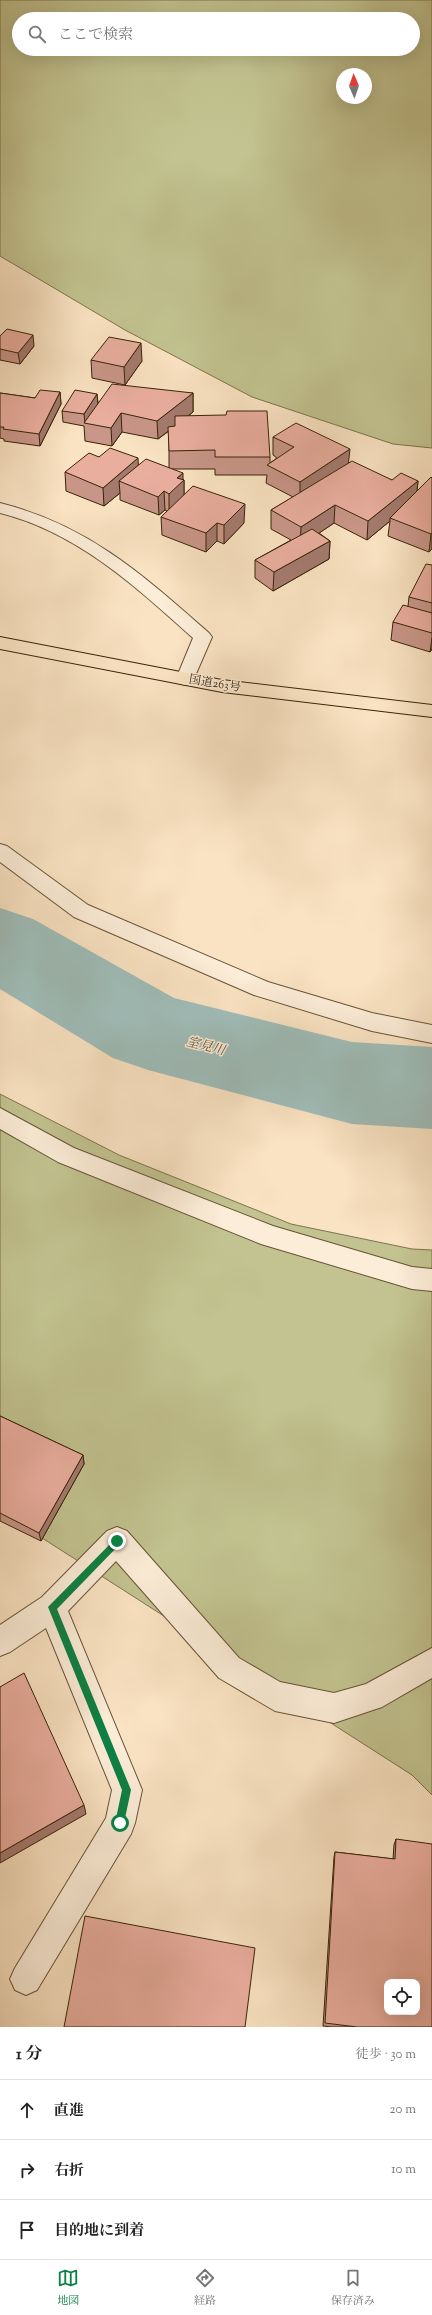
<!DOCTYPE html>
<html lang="ja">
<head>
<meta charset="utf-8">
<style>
  :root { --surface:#fff; --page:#f6f6f6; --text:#222; --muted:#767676; --line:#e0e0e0; --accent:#0b8043 }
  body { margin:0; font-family:"Sorts Mill Goudy","Noto Serif JP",serif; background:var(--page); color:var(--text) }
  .controls { position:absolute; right:12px; bottom:12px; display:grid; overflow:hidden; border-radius:8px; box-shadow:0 4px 16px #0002 }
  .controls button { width:36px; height:36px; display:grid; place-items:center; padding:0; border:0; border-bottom:1px solid var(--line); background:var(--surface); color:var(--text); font:20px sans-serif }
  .compass { position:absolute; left:336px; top:68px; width:36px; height:36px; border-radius:50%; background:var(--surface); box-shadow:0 4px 16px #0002; rotate:358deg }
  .stop { position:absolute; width:12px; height:12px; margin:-9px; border:3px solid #0b8043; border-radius:50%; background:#fff }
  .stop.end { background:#0b8043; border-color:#fff; box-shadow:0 1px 4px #0008 }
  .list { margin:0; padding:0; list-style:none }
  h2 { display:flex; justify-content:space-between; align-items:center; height:52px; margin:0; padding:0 16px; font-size:17px }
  h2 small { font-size:13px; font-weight:400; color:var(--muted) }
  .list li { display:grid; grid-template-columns:26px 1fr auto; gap:12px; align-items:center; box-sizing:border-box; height:60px; padding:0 16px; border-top:1px solid var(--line) }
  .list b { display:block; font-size:15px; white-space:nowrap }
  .list em { font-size:13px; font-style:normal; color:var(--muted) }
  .icon { flex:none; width:22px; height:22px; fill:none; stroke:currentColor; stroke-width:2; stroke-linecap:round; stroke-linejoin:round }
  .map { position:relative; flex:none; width:432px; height:2027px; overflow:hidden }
  .search { position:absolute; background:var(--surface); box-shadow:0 4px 16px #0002; left:12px; right:12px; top:12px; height:44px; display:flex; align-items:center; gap:10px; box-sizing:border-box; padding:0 14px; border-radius:22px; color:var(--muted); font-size:15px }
  .sheet { height:232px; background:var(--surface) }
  nav { display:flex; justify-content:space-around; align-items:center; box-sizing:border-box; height:56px; border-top:1px solid var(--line); background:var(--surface); font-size:11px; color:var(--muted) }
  nav a { display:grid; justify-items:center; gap:2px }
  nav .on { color:var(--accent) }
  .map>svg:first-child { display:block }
</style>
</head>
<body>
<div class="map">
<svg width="432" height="2027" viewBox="0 0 432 2027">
  <rect width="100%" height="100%" fill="#fae3c3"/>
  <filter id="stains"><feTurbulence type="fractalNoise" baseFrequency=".005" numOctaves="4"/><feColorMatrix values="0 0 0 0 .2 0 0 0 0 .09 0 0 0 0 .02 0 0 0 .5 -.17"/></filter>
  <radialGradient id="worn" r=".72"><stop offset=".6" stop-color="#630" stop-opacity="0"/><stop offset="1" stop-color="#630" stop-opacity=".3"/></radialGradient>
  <path fill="#c2c390" stroke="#7d744c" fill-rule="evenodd" d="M 0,0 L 432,0 L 432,448 L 393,444 L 252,397 L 125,330 L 0,256 ZM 19,19 L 413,19 L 413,49 L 19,49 ZM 342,74 L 366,74 L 366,98 L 342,98 Z
    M 0,1094 L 119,1155 L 291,1224 L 412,1249 L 432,1250 L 432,1795 L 412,1775 L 0,1511 Z"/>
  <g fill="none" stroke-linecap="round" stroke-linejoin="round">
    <path fill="#9fbdb9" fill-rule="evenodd" d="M 0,908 L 33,919 L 174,998 L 352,1042 L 432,1047 L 432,1129 L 352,1124 L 148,1070 L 113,1058 L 0,989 Z"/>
    <defs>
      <path id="minor" d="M 0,503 C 88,525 143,575 209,633 L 212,637 L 192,683 L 185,685 L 178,683 L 176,679 L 193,638 C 136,587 77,532 0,513 Z
        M 0,844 L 7,846 L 88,905 L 268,982 L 372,1013 L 432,1025 L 432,1043 L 372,1031 L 254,995 L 74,917 L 0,862 Z
        M 0,1108 L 74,1148 L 273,1226 L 412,1267 L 432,1269 L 432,1291 L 412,1289 L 261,1244 L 58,1162 L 0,1129 Z
        M 117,1527 L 127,1531 L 239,1658 L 280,1682 L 334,1693 L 366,1684 L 432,1648 L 432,1678 L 382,1707 L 334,1723 L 275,1711 L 219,1678 L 116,1561 L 68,1611 L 142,1790 L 135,1823 L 131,1834 L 37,1990 L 26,1995 L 15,1990 L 10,1979 L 15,1968 L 106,1818 L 112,1790 L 46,1628 L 10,1652 L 0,1656 L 0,1625 L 42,1597 L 107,1531 Z"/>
      <path id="highway" d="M 0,637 L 222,680 L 432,705 L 432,717 L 222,692 L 0,649 Z"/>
    </defs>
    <use href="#minor" stroke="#685436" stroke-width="2"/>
    <use href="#highway" stroke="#382407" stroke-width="2"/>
    <use href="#minor" fill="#fcedd8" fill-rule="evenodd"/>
    <use href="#highway" fill="#fae3c3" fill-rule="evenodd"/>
  </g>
  <path fill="#c99689" stroke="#382407" d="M 0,336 L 34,346 L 20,364 L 0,360 Z
    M 91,360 L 142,361 L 125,385 L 92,378 Z
    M 60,392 L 61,404 L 40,446 L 4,441 L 4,439 L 0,438 L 0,393 L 35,398 Z
    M 193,393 L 193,412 L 188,416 L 270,457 L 270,463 L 277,458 L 273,455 L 273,437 L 349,463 L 392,480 L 418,481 L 417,491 L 431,477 L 432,549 L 429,552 L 388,536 L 390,521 L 367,540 L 334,523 L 319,533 L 330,541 L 329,559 L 273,591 L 255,578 L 255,560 L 291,540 L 271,529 L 271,510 L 293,497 L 266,483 L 267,475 L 215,475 L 215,469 L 172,469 L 184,480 L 184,495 L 244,523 L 224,544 L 217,541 L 206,552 L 162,535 L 161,517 L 167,511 L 165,510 L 159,515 L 120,500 L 120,493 L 104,506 L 66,491 L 65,472 L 99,457 L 138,465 L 169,468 L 169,431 L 158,439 L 122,432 L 112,446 L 85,441 L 84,426 L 63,422 L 62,411 L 97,394 L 98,403 Z
    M 432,565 L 432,649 L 430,652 L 391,640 L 393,622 L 408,606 L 409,597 Z
    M 0,1416 L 83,1455 L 84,1464 L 41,1541 L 0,1521 Z
    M 396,1839 L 432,2027 L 332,2027 L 323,2026 L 334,1857 L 335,1852 L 393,1859 L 394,1845 Z"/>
  <path fill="#a47a6f" stroke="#382407" d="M 33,335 L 34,346 L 20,364 L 18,353 Z
    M 141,343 L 142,361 L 125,385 L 124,367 Z
    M 60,392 L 61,404 L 40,446 L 39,434 Z
    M 193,393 L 193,412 L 158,439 L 157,421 Z
    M 97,394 L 98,405 L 85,423 L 84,414 Z
    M 121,413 L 122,432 L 112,446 L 111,428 Z
    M 350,449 L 348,467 L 300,500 L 300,482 Z
    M 138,458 L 139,477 L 119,481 L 120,493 L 104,506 L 103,488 Z
    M 183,473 L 183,481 L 184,480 L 184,499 L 169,512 L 169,494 L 177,478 Z
    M 418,481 L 416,500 L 390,518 L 390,521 L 367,540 L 368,521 Z
    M 164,491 L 165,510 L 159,515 L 158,497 Z
    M 245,504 L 244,523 L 224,544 L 224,525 Z
    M 335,505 L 334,523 L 300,546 L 301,527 Z
    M 217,523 L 217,541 L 206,552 L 206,533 Z
    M 432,533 L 432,549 L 429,552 L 431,534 Z
    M 330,541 L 329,559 L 273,591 L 274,572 Z
    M 432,638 L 432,649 L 430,652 Z
    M 83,1455 L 84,1464 L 41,1541 L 39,1533 Z
    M 84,1805 L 86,1814 L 0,1863 L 0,1853 Z"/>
  <path fill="#eaae9f" stroke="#382407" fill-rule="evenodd" d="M 7,329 L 33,335 L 18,353 L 0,349 L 0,336 Z
    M 109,337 L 141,343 L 124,367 L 91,360 Z
    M 112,384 L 193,393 L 157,421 L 121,413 L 111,428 L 84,423 Z
    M 40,390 L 60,392 L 39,434 L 3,429 L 4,427 L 0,427 L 0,393 L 35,398 Z
    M 75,390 L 97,394 L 84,414 L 62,411 Z
    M 227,411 L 267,411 L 270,457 L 215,457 L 215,450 L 169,451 L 168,427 L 175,426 L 175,416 L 226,415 Z
    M 296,423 L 350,449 L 300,482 L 267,465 L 294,447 L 273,437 Z
    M 110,448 L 138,458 L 103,488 L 65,472 L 89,453 L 99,457 Z
    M 146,459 L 183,473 L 177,478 L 184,480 L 169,494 L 164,491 L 158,497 L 119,481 Z
    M 352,461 L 392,480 L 401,473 L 418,481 L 368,521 L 335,505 L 301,527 L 271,510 Z
    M 431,477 L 432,478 L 432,533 L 431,534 L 390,518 Z
    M 193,486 L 245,504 L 224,525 L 217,523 L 206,533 L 161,517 Z
    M 312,529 L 330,541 L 274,572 L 255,560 Z
    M 426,564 L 432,565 L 432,603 L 409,597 Z
    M 403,605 L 432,613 L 432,633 L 393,622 Z
    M 0,1416 L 83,1455 L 39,1533 L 0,1513 Z
    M 24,1673 L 84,1805 L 0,1853 L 0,1687 Z
    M 396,1839 L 432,1844 L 432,2027 L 357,2027 L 325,2023 L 335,1852 L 395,1859 ZM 387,1982 L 417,1982 L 417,2012 L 387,2012 Z
    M 85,1916 L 255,1948 L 245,2027 L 64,2027 Z"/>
  <path fill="#0b8043" d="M 117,1537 L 121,1541 L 120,1544 L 57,1609 L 131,1790 L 124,1823 L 120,1828 L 115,1823 L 122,1790 L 48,1607 Z"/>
  <g text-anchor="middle" stroke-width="3" stroke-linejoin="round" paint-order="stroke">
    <g font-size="12" fill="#382407" stroke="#fcedd8">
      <text transform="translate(215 683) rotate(9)" y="4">国道263号</text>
    </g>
    <g font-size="13" font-style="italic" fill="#57523c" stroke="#fcedd8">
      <text transform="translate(206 1045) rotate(14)" y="5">室見川</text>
    </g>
  </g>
  <rect width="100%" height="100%" filter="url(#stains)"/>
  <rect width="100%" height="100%" fill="url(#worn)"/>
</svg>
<div class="controls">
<button><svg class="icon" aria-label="locate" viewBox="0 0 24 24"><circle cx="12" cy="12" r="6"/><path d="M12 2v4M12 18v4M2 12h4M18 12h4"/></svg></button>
</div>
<svg class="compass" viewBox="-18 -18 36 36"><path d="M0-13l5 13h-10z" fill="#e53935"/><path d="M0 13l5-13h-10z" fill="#767676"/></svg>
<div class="stop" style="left:120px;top:1823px"></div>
<div class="stop end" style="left:117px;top:1541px"></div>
<div class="search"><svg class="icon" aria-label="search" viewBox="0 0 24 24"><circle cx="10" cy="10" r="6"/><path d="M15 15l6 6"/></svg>ここで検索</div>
</div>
<section class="sheet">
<h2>1 分<small>徒歩 · 30 m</small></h2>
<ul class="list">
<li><svg class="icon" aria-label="ahead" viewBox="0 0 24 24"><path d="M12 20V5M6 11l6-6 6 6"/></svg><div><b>直進</b></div><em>20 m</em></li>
<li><svg class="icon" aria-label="right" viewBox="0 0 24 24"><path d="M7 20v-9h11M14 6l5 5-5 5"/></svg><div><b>右折</b></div><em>10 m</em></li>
<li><svg class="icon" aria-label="arrive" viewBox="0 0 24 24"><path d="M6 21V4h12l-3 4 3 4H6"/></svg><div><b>目的地に到着</b></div></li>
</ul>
</section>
<nav>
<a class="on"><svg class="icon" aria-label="map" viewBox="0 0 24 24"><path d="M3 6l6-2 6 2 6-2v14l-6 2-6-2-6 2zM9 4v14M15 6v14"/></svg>地図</a>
<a><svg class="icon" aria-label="directions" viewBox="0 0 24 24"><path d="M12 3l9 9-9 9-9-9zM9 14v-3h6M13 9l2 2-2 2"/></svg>経路</a>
<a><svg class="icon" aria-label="saved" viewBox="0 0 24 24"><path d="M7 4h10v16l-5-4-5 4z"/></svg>保存済み</a>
</nav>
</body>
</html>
